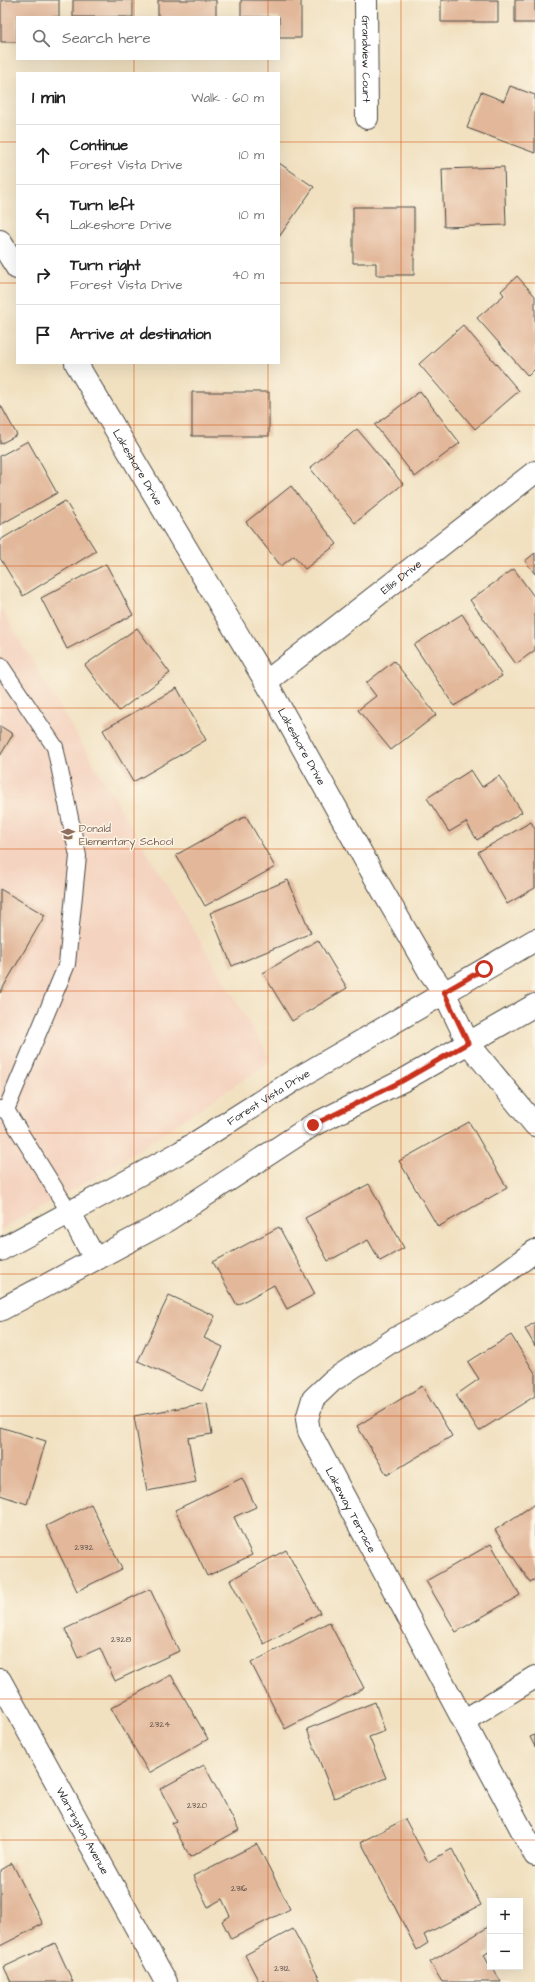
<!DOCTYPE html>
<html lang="en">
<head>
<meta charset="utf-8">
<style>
  :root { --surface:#fff; --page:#f6f6f6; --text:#222; --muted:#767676; --line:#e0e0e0 }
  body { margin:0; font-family:"Architects Daughter",sans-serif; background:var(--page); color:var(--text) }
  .controls { position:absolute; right:12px; bottom:12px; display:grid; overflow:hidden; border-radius:0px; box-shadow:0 4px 16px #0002 }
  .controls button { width:36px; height:36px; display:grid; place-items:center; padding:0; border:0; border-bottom:1px solid var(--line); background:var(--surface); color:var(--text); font:20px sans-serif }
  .stop { position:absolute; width:12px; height:12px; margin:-9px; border:3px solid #c8321e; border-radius:50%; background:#fff }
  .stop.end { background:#c8321e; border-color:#fff; box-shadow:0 1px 4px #0008 }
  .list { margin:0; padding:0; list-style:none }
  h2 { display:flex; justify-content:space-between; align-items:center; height:52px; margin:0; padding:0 16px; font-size:17px }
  h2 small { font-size:13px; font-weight:400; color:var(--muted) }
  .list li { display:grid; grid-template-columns:26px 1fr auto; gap:12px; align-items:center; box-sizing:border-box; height:60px; padding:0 16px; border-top:1px solid var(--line) }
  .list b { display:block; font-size:15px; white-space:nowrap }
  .list p { margin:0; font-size:13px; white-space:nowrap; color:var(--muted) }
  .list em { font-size:13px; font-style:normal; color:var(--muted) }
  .icon { flex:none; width:22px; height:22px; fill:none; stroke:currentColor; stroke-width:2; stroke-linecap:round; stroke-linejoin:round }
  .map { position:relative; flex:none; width:535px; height:1982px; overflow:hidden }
  .search { position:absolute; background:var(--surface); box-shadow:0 4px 16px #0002; left:16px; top:16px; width:264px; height:44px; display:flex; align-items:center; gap:10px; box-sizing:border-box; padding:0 14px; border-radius:0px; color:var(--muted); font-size:15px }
  .panel { position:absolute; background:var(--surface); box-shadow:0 4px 16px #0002; left:16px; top:72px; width:264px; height:292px; border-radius:0px }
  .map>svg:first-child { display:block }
</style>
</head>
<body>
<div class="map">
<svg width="535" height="1982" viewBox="0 0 535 1982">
  <rect width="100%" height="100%" fill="#fcf5e5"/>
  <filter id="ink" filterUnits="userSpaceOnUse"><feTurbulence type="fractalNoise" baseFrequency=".025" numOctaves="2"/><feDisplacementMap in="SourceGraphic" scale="8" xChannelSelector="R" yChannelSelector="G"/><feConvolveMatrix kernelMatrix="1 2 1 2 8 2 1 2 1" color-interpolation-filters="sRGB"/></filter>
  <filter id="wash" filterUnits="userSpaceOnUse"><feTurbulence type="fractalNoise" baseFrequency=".012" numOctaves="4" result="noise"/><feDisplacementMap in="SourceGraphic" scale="16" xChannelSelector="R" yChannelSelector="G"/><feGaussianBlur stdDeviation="0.9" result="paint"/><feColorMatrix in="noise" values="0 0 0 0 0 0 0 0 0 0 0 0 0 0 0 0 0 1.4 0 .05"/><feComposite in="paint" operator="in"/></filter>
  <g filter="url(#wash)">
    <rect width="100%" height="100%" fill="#f1e1c1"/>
    <path fill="#f4d3c0" d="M 0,607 L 272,1061 L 103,1173 L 0,1230 Z"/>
    <g id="blocks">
      <path fill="#e2b79a" d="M 1,0 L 59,0 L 59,17 L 17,17 L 17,42 L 1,42 Z
        M 73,0 L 133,0 L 133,17 L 73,17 Z
        M 158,0 L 216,0 L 216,17 L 158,17 Z
        M 241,0 L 301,0 L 301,38 L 279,38 L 279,17 L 241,17 Z
        M 441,0 L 498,0 L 498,22 L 441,22 Z
        M 515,0 L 535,0 L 535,23 L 515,23 Z
        M 510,86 L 535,95 L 535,153 L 467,128 L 481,92 L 504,101 Z
        M 279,163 L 314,187 L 279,237 Z
        M 504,167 L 506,225 L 444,227 L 442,169 Z
        M 353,207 L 414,207 L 414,275 L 376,275 L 376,263 L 353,263 Z
        M 517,276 L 535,296 L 535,369 L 528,376 L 477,318 L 504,295 L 501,291 Z
        M 463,325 L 519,391 L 475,429 L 419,364 Z
        M 420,391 L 460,443 L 415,477 L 375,425 Z
        M 192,392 L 269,392 L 269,436 L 192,436 Z
        M 0,404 L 17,435 L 0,444 Z
        M 357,429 L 403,484 L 355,523 L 310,468 Z
        M 28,441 L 57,493 L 0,525 L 0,456 Z
        M 291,486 L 337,544 L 305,569 L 294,556 L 281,566 L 246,522 Z
        M 65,501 L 96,551 L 23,596 L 0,558 L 0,540 Z
        M 535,553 L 535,574 L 525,561 Z
        M 106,564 L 133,615 L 67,649 L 41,598 Z
        M 514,569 L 535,598 L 535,650 L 516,664 L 470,600 Z
        M 462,614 L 502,676 L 454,706 L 414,645 Z
        M 137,628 L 170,673 L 119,711 L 85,665 Z
        M 394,661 L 436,715 L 391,750 L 358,710 L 376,696 L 366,683 Z
        M 177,688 L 206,740 L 133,782 L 103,730 Z
        M 0,726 L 13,734 L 0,756 Z
        M 471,770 L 482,787 L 499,776 L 522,812 L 477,840 L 466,822 L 449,832 L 427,798 Z
        M 246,816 L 275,867 L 205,906 L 176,855 Z
        M 531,822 L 535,829 L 535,888 L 507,904 L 478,852 Z
        M 288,880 L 311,933 L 232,966 L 210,913 Z
        M 0,889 L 45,915 L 0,993 Z
        M 318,940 L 347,988 L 292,1021 L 263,973 Z
        M 469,1122 L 507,1188 L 438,1227 L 399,1161 Z
        M 369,1184 L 404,1248 L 380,1261 L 368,1240 L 328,1261 L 305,1218 Z
        M 279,1227 L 315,1294 L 287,1309 L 274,1285 L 237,1305 L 213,1262 Z
        M 169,1295 L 215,1316 L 204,1338 L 223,1347 L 202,1391 L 138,1361 Z
        M 535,1322 L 535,1346 L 525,1329 Z
        M 511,1335 L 535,1373 L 535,1396 L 479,1431 L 456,1395 L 479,1379 L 468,1362 Z
        M 422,1386 L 452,1436 L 387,1475 L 357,1426 Z
        M 207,1403 L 212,1434 L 188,1438 L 196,1482 L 147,1491 L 134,1416 Z
        M 0,1427 L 46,1441 L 27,1504 L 0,1495 Z
        M 242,1478 L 256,1507 L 234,1517 L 252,1555 L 207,1576 L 175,1510 Z
        M 91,1504 L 122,1569 L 77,1591 L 46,1526 Z
        M 535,1504 L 535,1579 L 530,1582 L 495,1530 Z
        M 491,1544 L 520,1595 L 456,1632 L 426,1581 Z
        M 286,1550 L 320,1613 L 264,1644 L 230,1580 Z
        M 150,1589 L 179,1651 L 115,1681 L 100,1648 L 78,1658 L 65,1629 Z
        M 329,1622 L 364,1688 L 285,1729 L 251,1663 Z
        M 171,1675 L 208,1739 L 149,1773 L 111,1708 Z
        M 375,1702 L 385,1731 L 369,1737 L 386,1778 L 334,1798 L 307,1729 Z
        M 535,1735 L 535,1747 L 530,1737 Z
        M 204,1765 L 239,1830 L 190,1857 L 172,1823 L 177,1821 L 160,1789 Z
        M 405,1819 L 428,1862 L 452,1849 L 481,1905 L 424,1935 L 428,1943 L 417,1950 L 361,1842 Z
        M 257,1844 L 290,1909 L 231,1939 L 222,1921 L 230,1916 L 222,1899 L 208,1907 L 193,1876 Z
        M 12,1863 L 43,1924 L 0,1946 L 0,1870 Z
        M 490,1926 L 490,1951 L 484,1955 L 490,1967 L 492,1967 L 501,1982 L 442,1982 L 430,1962 Z
        M 293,1929 L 321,1982 L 264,1982 L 263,1980 L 259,1982 L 245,1955 Z
        M 55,1943 L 73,1982 L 11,1982 L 4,1967 Z"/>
    </g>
  </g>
  <g filter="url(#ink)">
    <use href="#blocks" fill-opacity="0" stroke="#494642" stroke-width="1"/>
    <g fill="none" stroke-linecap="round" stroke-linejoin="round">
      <defs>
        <path id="service" d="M 0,665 L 55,747 L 78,856 L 67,964 L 6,1110
          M 0,1109 L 6,1110 L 70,1213"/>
        <g id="minor">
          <path id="s1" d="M 366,0 L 367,118"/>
          <path d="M 0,241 L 17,268"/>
          <path id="s2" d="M 76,363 L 266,682 L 373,874 L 429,971 L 444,992 L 468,1043 L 535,1125"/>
          <path id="s3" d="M 266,682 L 535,472"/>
          <path id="s4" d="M 535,1251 L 475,1295 L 395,1339 L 332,1381 L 313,1399 L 307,1419 L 309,1431 L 535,1855"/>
          <path id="s5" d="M 0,1680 L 166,1982"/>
          <path d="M 465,1720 L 535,1677"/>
        </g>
        <g id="secondary">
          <path d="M 70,1213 L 95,1259"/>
          <path id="s6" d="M 0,1250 L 181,1152 L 293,1081 L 535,940"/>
          <path d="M 0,1310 L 163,1223 L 313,1125 L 402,1081 L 535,1005"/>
        </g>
      </defs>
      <use href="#service" stroke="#494642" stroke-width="18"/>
      <use href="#minor" stroke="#494642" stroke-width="24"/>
      <use href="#secondary" stroke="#494642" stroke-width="24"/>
      <use href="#service" stroke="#fff" stroke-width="16"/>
      <use href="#minor" stroke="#fff" stroke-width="22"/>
      <use href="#secondary" stroke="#fff" stroke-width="22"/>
    </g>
  </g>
  <g fill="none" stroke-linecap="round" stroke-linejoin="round" filter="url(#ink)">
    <path stroke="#c8321e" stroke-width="5" d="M 313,1125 L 402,1081 L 468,1043 L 444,992 L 484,969"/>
  </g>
  <path fill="none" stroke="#d5540f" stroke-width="1" stroke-opacity="0.55" d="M 134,0 L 134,17M 268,0 L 268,17M 401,0 L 401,1982M 134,59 L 134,73M 268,59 L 268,73M 0,142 L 17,142M 279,142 L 535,142M 0,283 L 17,283M 279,283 L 535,283M 134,363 L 134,1982M 268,363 L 268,1982M 0,425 L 535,425M 0,566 L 535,566M 0,708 L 535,708M 0,849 L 535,849M 0,991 L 535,991M 0,1133 L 535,1133M 0,1274 L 535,1274M 0,1416 L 535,1416M 0,1557 L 535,1557M 0,1699 L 535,1699M 0,1840 L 535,1840"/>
  <defs>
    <symbol id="school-bare" viewBox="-9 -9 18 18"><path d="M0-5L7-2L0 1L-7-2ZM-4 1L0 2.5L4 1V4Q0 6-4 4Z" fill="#8d6e63" stroke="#fcf5e5" stroke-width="2.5" paint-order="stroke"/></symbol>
  </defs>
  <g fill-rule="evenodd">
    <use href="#school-bare" x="58" y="824" width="20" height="20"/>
  </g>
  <g text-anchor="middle" stroke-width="3" stroke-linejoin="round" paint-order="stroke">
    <g font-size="9" fill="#594e47">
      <text x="84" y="1550">2332</text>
      <text x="121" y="1642">2328</text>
      <text x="160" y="1727">2324</text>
      <text x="197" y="1808">2320</text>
      <text x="239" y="1891">2316</text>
      <text x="282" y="1971">2312</text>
    </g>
    <g font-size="11" fill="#2b2b2b" stroke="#fcf5e5">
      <text dy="4" stroke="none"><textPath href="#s1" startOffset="59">Grandview Court</textPath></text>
      <text dy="4" stroke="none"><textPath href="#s2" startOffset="121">Lakeshore Drive</textPath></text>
      <text dy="4" stroke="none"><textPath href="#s3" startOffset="171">Ellis Drive</textPath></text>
      <text dy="4" stroke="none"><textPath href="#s2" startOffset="445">Lakeshore Drive</textPath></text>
      <text dy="4" stroke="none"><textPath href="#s6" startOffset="309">Forest Vista Drive</textPath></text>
      <text dy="4" stroke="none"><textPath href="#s4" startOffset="390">Lakeway Terrace</textPath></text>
      <text dy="4" stroke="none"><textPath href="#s5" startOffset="172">Warrington Avenue</textPath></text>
    </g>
    <g font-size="11" fill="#785e54" stroke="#fcf5e5" text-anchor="start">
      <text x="79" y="832">Donald<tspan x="79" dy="13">Elementary School</tspan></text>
    </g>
  </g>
</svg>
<div class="controls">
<button>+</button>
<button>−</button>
</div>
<div class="stop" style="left:484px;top:969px"></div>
<div class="stop end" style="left:313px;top:1125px"></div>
<div class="search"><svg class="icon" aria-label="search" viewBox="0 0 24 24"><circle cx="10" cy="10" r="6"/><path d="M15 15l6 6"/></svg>Search here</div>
<section class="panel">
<h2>1 min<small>Walk · 60 m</small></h2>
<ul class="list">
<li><svg class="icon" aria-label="ahead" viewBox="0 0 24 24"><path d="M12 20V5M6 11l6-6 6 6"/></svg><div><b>Continue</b><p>Forest Vista Drive</p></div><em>10 m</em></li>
<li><svg class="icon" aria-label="left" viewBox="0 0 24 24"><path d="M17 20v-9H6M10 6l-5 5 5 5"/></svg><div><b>Turn left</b><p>Lakeshore Drive</p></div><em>10 m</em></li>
<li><svg class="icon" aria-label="right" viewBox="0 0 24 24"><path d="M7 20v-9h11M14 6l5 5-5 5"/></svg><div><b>Turn right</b><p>Forest Vista Drive</p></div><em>40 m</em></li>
<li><svg class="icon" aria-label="arrive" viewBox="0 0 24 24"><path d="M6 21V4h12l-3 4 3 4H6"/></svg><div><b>Arrive at destination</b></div></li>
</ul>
</section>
</div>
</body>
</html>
